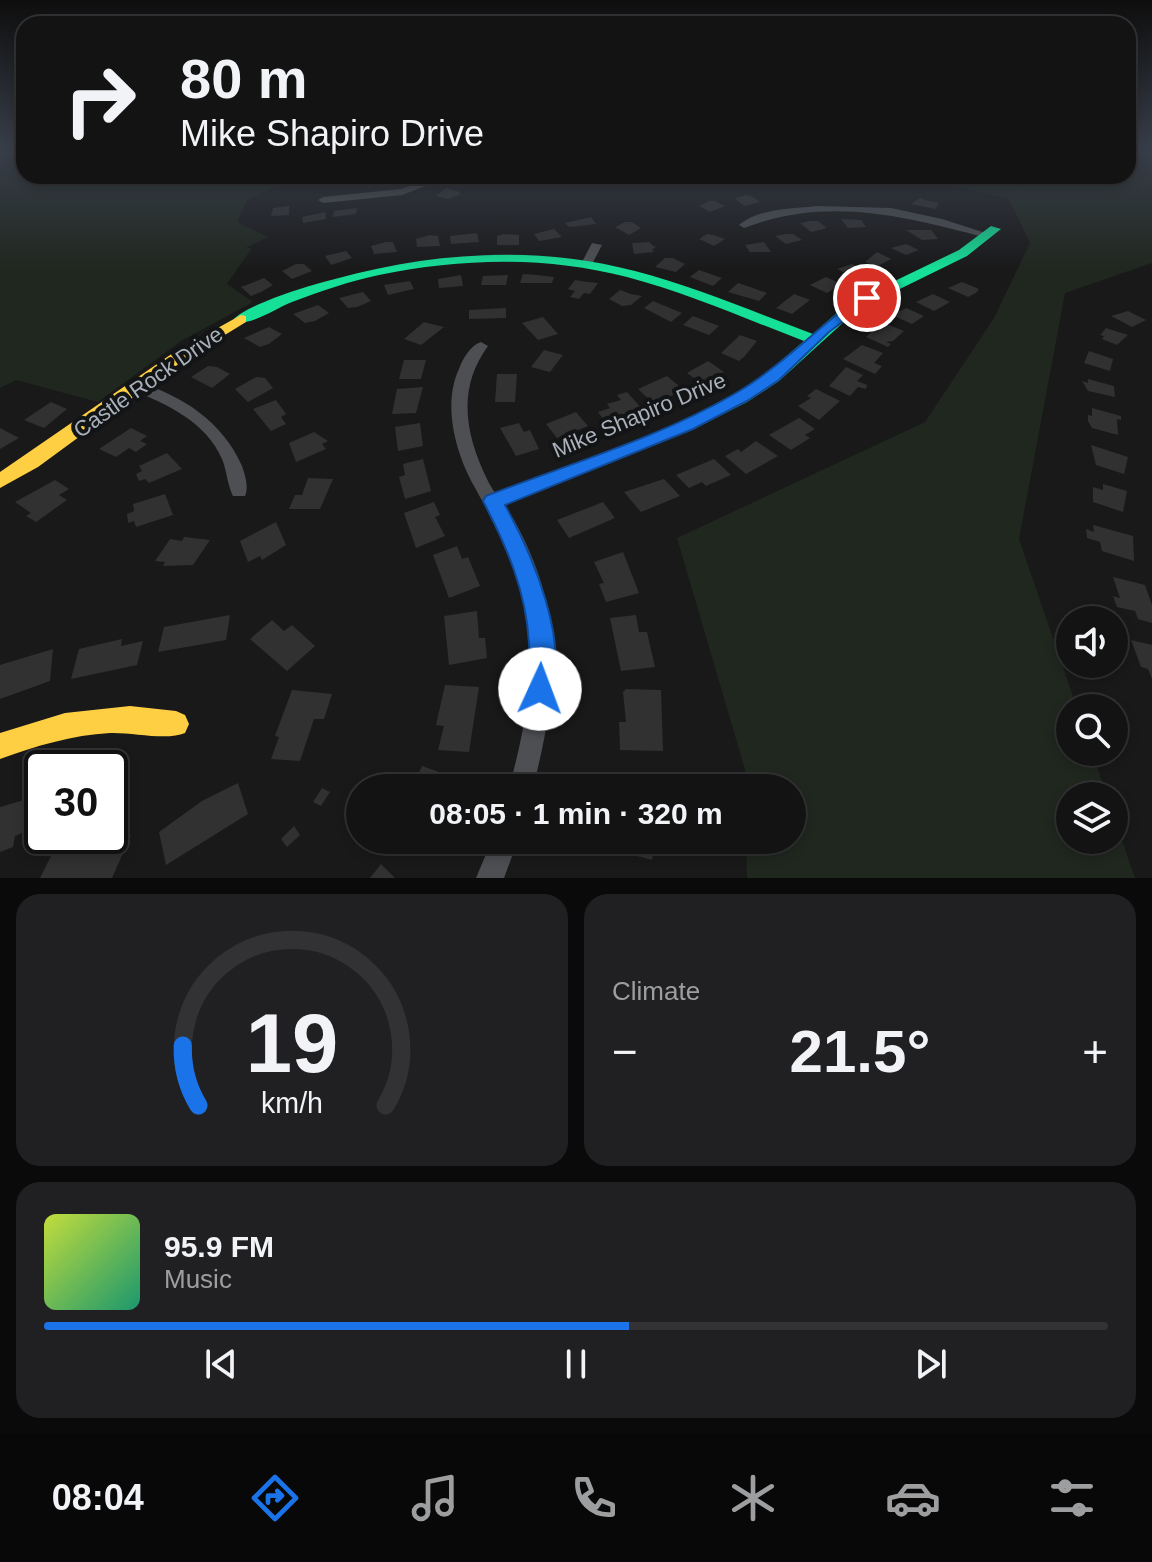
<!DOCTYPE html>
<html lang="en">
<head>
<meta charset="utf-8">
<style>
  :root { --surface:#131314; --page:#202022; --text:#f1f3f6; --muted:#9d9ea0; --line:#323234; --accent:#1a73e8 }
  body { margin:0; font-family:Helvetica,sans-serif; background:var(--page); color:var(--text); height:100vh; display:flex; flex-direction:column; font-size:30px; white-space:nowrap }
  * { box-sizing:border-box; margin:0 }
  p { font-size:26px; color:var(--muted) }
  .icon { flex:none; width:44px; height:44px; fill:none; stroke:currentColor; stroke-width:2; stroke-linecap:round; stroke-linejoin:round }
  .map { position:relative; height:878px; overflow:hidden }
  .side { display:flex; flex-direction:column; gap:16px; padding:16px; background:#0a0a0b; flex:1 }
  .side>* { flex:none }
  .banner { position:absolute; left:16px; top:16px; width:1120px; height:168px; border-radius:24px; box-shadow:0 4px 12px #0003,0 0 0 2px var(--line); background:#131314; color:var(--text); overflow:hidden }
  .tools { position:absolute; left:1056px; top:606px; display:grid; gap:16px }
  .tools a { display:grid; place-items:center; width:72px; height:72px; border-radius:50%; background:var(--surface); box-shadow:0 4px 12px #0003,0 0 0 2px var(--line); font-size:40px }
  .speed { position:absolute; left:24px; top:750px; display:flex; gap:16px; font-size:40px; font-weight:700; text-align:center }
  .speed>* { display:grid; place-content:center; width:104px; height:104px; border-radius:50%; background:var(--surface); box-shadow:0 4px 12px #0003,0 0 0 2px var(--line); line-height:1 }
  .speed .limit { border:4px solid #111; border-radius:12px; background:#fff; color:#111 }
  .pin { position:absolute; display:grid; place-items:center; width:68px; height:68px; color:#fff; margin:-34px; border:4px solid #fff; border-radius:50%; box-shadow:0 2px 8px #0007 }
  .me { position:absolute; width:88px; margin:-44px; rotate:2deg; stroke-linejoin:round; filter:drop-shadow(0 0 6px #0008) }
  .turn { display:flex; align-items:center; gap:28px; height:168px; padding:0 32px; font-size:36px }
  .turn .icon { width:104px; height:104px; stroke-width:2.5 }
  .turn b { display:block; font-size:56px; line-height:68px }
  .big { font-size:60px; font-weight:700; line-height:1.1 }
  .side .widget { flex:1; display:flex; flex-direction:column; justify-content:center; gap:12px; min-width:0; padding:0 28px; border-radius:24px; background:var(--page) }
  .side .dial { align-items:center; gap:0 }
  .dial svg { height:208px; overflow:visible; fill:none; stroke:var(--line); stroke-width:7; stroke-linecap:round; text-anchor:middle }
  .dial text { fill:var(--text); stroke:none }
  .song { display:flex; align-items:center; gap:24px }
  .cover { width:96px; height:96px; border-radius:12px; background:linear-gradient(135deg,hsl(70 70% 55%),hsl(160 70% 35%)) }
  .played { height:8px; border-radius:4px; background:linear-gradient(90deg,var(--accent) 55%,var(--line) 55%) }
  .keys { display:flex; justify-content:space-around; direction:ltr }
  .heat { display:flex; justify-content:space-between; align-items:center; font-size:44px; direction:ltr }
  .side .tiles { flex:1; display:grid; gap:16px; grid-template-columns:1fr 1fr }
  .widget:last-child { grid-column:span 2 }
  .trip { position:absolute; left:346px; top:774px; width:460px; height:80px; border-radius:40px; background:var(--surface); box-shadow:0 4px 12px #0003,0 0 0 2px var(--line); font-weight:700; line-height:80px; text-align:center }
  .dock { display:flex; height:128px; justify-content:space-around; align-items:center; background:#080808; color:var(--muted) }
  .dock .icon { width:56px; height:56px }
  .dock .current { color:var(--accent) }
  .dock b { font-size:36px; color:var(--text) }
  .map>svg:first-child { display:block }
  .green { fill:#1f271f }
  .building { fill:#313132 }
  .lines { fill:none; stroke-linecap:round; stroke-linejoin:round }
  .street { fill:#4d4f53; fill-rule:evenodd }
  .fast { fill:#16e098; fill-rule:evenodd }
  .slow { fill:#ffcf43; fill-rule:evenodd }
  .route { fill:#1a73e8; stroke:#114b97; stroke-width:2 }
  .labels { text-anchor:middle; dominant-baseline:central; stroke-width:8; stroke-linejoin:round; paint-order:stroke }
  .street-label { font-size:22px; fill:#aab1bb; stroke:#131416 }
</style>
</head>
<body>
<div class="map">
<svg width="1152" height="878" viewBox="0 0 1152 878">
  <rect width="100%" height="100%" fill="#19191a"/>
  <path class="green" d="M0,148H24V176H297L247,200L237,222L268,237L246,248H252L227,284L253,302L181,341L98,402L16,380L0,388Z
    M1128,148H1152V263L1065,293L1019,539L1077,708H1070V752H1092L1107,796H1070V840H1114V817L1135,878H747L746,840H792V788H746V773L677,538L925,422L994,318L1030,243L1008,198L908,176H1128Z"/>
  <path class="building" d="M446,188L460,192L459,195L448,199L436,196Z
    M746,195L753,197L760,202L744,206L735,198Z
    M920,198L925,200L939,203L935,209L911,204Z
    M709,201H715L725,206L710,212L699,206Z
    M289,206V215L271,216L273,208Z
    M357,208L356,214L333,217L334,211Z
    M325,212L326,219L303,223L302,217Z
    M591,217L596,224L569,227L565,223Z
    M841,219L861,220L866,227L848,228Z
    M810,221H818L827,228L811,232L800,223Z
    M625,222H632L641,228L629,235L615,227Z
    M554,229L562,237L539,241L534,234Z
    M906,230H931L938,239L922,240Z
    M477,233L479,242L451,244L450,236Z
    M504,234L519,235V245H497V236Z
    M707,234L714,235L725,239L714,246L699,239Z
    M786,234H793L802,240L786,244L775,236Z
    M430,235L438,236L440,246L417,247L416,239Z
    M386,242H393L397,252L374,254L371,246Z
    M649,242L656,248L652,249L654,252L634,254L632,243Z
    M764,242L771,252H750L745,245Z
    M906,244L919,250L906,255L891,248Z
    M346,251L352,258L331,265L325,256Z
    M877,252L891,259L876,267L865,262Z
    M665,258H673L685,264L676,272L655,267Z
    M296,264H304L312,271L292,279L282,271Z
    M852,264L866,270L853,277L837,269Z
    M699,270L722,278L713,286L690,277Z
    M523,274L537,275L554,277L552,283H520Z
    M461,275L463,286L439,288L438,279Z
    M508,275L506,285H481L483,276Z
    M826,277L841,284L827,293L810,285Z
    M264,278L273,285L261,292L251,296L241,287Z
    M575,280L587,282L598,283L590,294L584,293L579,299L570,297L575,291L568,289Z
    M410,281L414,289L388,295L384,285Z
    M962,282L979,289L976,293L968,297L948,288Z
    M738,283L750,287L767,293L759,301L728,292Z
    M620,290L631,294L642,296L631,305L622,306L609,299Z
    M363,292L371,301L357,307L348,308L339,298Z
    M794,294L810,300L792,314L776,308Z
    M933,294L950,302L934,311L916,302Z
    M653,301L682,313L671,322L644,308Z
    M318,305L329,313L315,321L305,323L293,314Z
    M506,308V318L469,319V310Z
    M906,308L924,316L912,324L892,315Z
    M1128,311L1146,320L1132,327L1111,316Z
    M693,316L719,326L709,335L683,325Z
    M543,317L558,334L538,340L522,323Z
    M424,322L444,327L421,345L404,339Z
    M881,322L904,331L893,341L886,342L891,344L888,347L866,337Z
    M269,327L282,334L269,344L260,347L244,338Z
    M1106,328L1128,335L1117,345L1102,339L1104,336L1100,335Z
    M740,335L757,341L744,357L739,361L721,353Z
    M862,345L883,353L874,363L882,366L875,374L843,359Z
    M544,350L563,355L550,372L531,367Z
    M1089,351L1113,359L1110,371L1084,363Z
    M404,360H426L421,379H399Z
    M708,361L724,372L702,384L687,373Z
    M208,366L217,367L230,374L212,388L191,377Z
    M846,367L863,375L857,381L867,385L866,389L858,387L850,396L829,386Z
    M497,374H517L515,402H495Z
    M667,376L684,390L654,404L638,389Z
    M256,377L265,378L273,388L248,402L235,389Z
    M1088,379L1114,386L1115,397L1088,391L1082,381L1088,383Z
    M423,387L416,413L392,414L397,389Z
    M816,389L840,401L819,420L798,406L811,398L807,396Z
    M627,392L643,410L607,424L598,412L610,408L607,404L621,400L617,395Z
    M276,400L286,414L281,417L286,424L271,431L253,409Z
    M51,402L67,409L44,428L24,420Z
    M1092,408L1121,416V420L1117,419L1118,435L1092,428L1088,421V415L1092,416Z
    M576,412L588,426L557,438L546,424Z
    M799,418L815,429L805,435L810,438L791,450L769,435Z
    M420,423L423,446L398,451L395,427Z
    M519,423L524,432L530,430L539,449L516,456L500,428Z
    M0,428L19,438L0,449Z
    M131,428L147,436L140,441L147,444L136,452L129,448L116,457L99,449Z
    M314,432L328,441L322,444L326,449L296,462L289,443Z
    M756,441L778,456L746,474L725,456L738,449L741,452Z
    M1091,445L1128,457L1124,474L1096,465Z
    M167,453L182,469L149,483L145,479L139,481L136,474L142,471L139,466Z
    M423,459L431,491L405,499L399,477L405,475L403,464Z
    M714,459L731,475L706,486L702,482L689,488L676,475Z
    M308,478L333,479L320,509H289L295,495H302Z
    M664,479L680,496L641,512L624,492Z
    M55,480L69,489L59,495L67,500L36,522L26,516L31,513L15,502Z
    M1103,484L1127,491L1123,512L1093,502V487L1103,490Z
    M165,494L173,515L136,527L134,521L128,523L127,514L134,511L133,504Z
    M434,502L440,515L435,517L445,536L416,548L404,513Z
    M603,502L615,518L569,538L557,520Z
    M276,522L286,545L262,560L260,556L248,562L240,541Z
    M1093,525L1133,536L1134,561L1102,551L1100,542L1087,538L1086,529L1094,532Z
    M184,537L210,540L193,565L163,566L165,562L155,561L170,539L182,541Z
    M457,546L462,559L468,557L480,586L449,598L433,555Z
    M623,552L639,593L606,602L599,584L604,583L594,562Z
    M1113,577L1145,585L1152,605V623L1138,619L1135,611L1117,607L1113,596L1120,598Z
    M477,611L479,638H485L487,658L449,665L444,616Z
    M230,615L226,640L158,652L164,627Z
    M636,615L639,632H647L655,667L621,671L610,618Z
    M272,620L284,631L292,625L315,646L287,671L250,639Z
    M122,639L121,646L143,641L137,665L71,679L79,649Z
    M1131,640L1152,645V679L1148,669L1141,667Z
    M53,649L50,681L0,699V665Z
    M445,685L479,687L469,752L438,750L444,726L436,725Z
    M626,689L661,690L663,751L620,750L619,722H626L623,692Z
    M292,690L332,694L324,719H314L300,761L271,759L279,737L275,736Z
    M422,766L456,778L452,788H412Z
    M635,775L672,785V788H633Z
    M238,783L248,814L166,865L159,832L202,801Z
    M322,788L330,792L321,806L313,802Z
    M42,795V825L15,836L13,847L0,852V807Z
    M294,826L300,835L287,847L281,839Z
    M114,832L131,835L112,878H40L61,836H110Z
    M393,840H432L426,854Z
    M621,840H655L652,860L619,851Z
    M381,864L395,878H370Z"/>
  <g class="lines">
    <path class="street" d="M438,176H452L402,195L323,203L318,200L323,197L401,189Z
      M484,176H560L555,179H489Z
      M817,206L891,208L942,219L992,235L987,238C904,216 827,196 744,228L739,225C759,208 792,209 817,206Z
      M592,243L602,245L591,266H583L581,264Z
      M481,342L488,346C457,388 465,434 487,479C494,494 506,506 514,520C529,547 541,576 547,606C560,667 548,728 533,788H509C525,729 537,669 527,608C523,584 515,561 505,539C496,520 483,504 474,486C456,454 442,405 459,369C463,358 470,346 481,342Z
      M137,382C182,395 223,422 242,466C245,475 249,487 245,496H233C227,484 227,471 222,459C206,422 167,404 132,390L130,387L132,384Z
      M492,840H518L504,878H476Z"/>
    <path class="fast" d="M991,226L1001,229L967,256L857,310L779,381L747,402L693,429L493,509L486,506L483,501L486,496C566,465 663,436 736,393C761,379 782,360 804,341C746,319 688,293 627,277C545,256 462,258 379,275C350,281 321,291 292,302C276,308 253,325 236,322L234,319C251,303 310,285 335,279C434,252 535,245 635,271C696,287 754,312 813,334L847,304L959,250Z"/>
    <path class="slow" d="M241,315L246,316V322L184,360L38,467L0,488V472L173,353Z
      M130,706L176,711L185,715L189,724L185,733C167,741 132,732 110,733C72,735 36,746 0,759V733L65,713Z"/>
  </g>
  <linearGradient id="sky" x2="0" y2="1"><stop stop-color="#0e0e0e"/><stop offset="0.55" stop-color="#383e49"/><stop offset="1" stop-color="#383e49" stop-opacity="0"/></linearGradient>
  <rect width="1152" height="271" fill="url(#sky)"/>
  <path class="route" d="M862,295L874,298L829,332L779,380L747,401L693,429L505,505C531,552 572,645 549,698L540,702L531,698C524,681 530,661 529,643C526,591 507,547 483,501L486,496C569,464 659,438 736,393C782,366 819,326 862,295Z"/>
  <g class="labels">
    <g class="street-label">
      <text transform="translate(148 382) rotate(-35)">Castle Rock Drive</text>
      <text transform="translate(639 415) rotate(-23)">Mike Shapiro Drive</text>
    </g>
  </g>
</svg>
<div class="tools">
<a><svg class="icon" aria-label="sound" viewBox="0 0 24 24"><path d="M4 9h4l5-4v14l-5-4H4zM17 9q2 3 0 6"/></svg></a>
<a><svg class="icon" aria-label="search" viewBox="0 0 24 24"><circle cx="10" cy="10" r="6"/><path d="M15 15l6 6"/></svg></a>
<a><svg class="icon" aria-label="layers" viewBox="0 0 24 24"><path d="M12 4l9 5-9 5-9-5zM3 14l9 5 9-5"/></svg></a>
</div>
<div class="speed"><div class="limit">30</div></div>
<div class="pin" style="left:867px;top:298px;background:#d93025"><svg class="icon" aria-label="arrive" viewBox="0 0 24 24"><path d="M6 21V4h12l-3 4 3 4H6"/></svg></div>
<svg class="me" style="left:540px;top:689px" viewBox="-20 -20 40 40"><circle r="19" fill="#fff"/><path d="M0-13L10 11 0 6-10 11z" fill="#1a73e8"/></svg>
<div class="trip">08:05 · 1 min · 320 m</div>
<div class="banner">
<div class="turn"><svg class="icon" aria-label="right" viewBox="0 0 24 24"><path d="M7 20v-9h11M14 6l5 5-5 5"/></svg><div><b>80 m</b>Mike Shapiro Drive</div></div>
</div>
</div>
<section class="side">
<div class="tiles">
<div class="widget dial"><svg viewBox="0 0 100 80">
<path d="M14 69A42 42 0 1 1 86 69"/>
<path d="M14 69A42 42 0 0 1 8 46" stroke="#1a73e8"/>
<text x="50" y="56" font-size="32" font-weight="700">19</text>
<text x="50" y="72" font-size="11">km/h</text>
</svg></div>
<div class="widget"><p>Climate</p>
<div class="heat"><a>−</a><b class="big">21.5°</b><a>+</a></div>
</div>
<div class="widget">
<div class="song"><i class="cover"></i><div><b>95.9 FM</b><p>Music</p></div></div>
<div class="played"></div>
<div class="keys"><svg class="icon" aria-label="previous" viewBox="0 0 24 24"><path d="M18 5L8 12l10 7zM5 5v14"/></svg><svg class="icon" aria-label="pause" viewBox="0 0 24 24"><path d="M8 5v14M16 5v14"/></svg><svg class="icon" aria-label="next" viewBox="0 0 24 24"><path d="M6 5l10 7-10 7zM19 5v14"/></svg></div>
</div>
</div>
</section>
<nav class="dock">
<b>08:04</b>
<svg class="icon current" aria-label="directions" viewBox="0 0 24 24"><path d="M12 3l9 9-9 9-9-9zM9 14v-3h6M13 9l2 2-2 2"/></svg>
<svg class="icon" aria-label="music" viewBox="0 0 24 24"><path d="M9 18V5l10-2v13"/><circle cx="6" cy="18" r="3"/><circle cx="16" cy="16" r="3"/></svg>
<svg class="icon" aria-label="phone" viewBox="0 0 24 24"><path d="M5 4h4l2 5-3 2q2 4 5 5l2-3 5 2v4C11 20 4 13 5 4z"/></svg>
<svg class="icon" aria-label="climate" viewBox="0 0 24 24"><path d="M12 3v18M4 7l16 10M4 17L20 7"/></svg>
<svg class="icon" aria-label="car" viewBox="0 0 24 24"><path d="M5 17H2v-5l4-1 3-4h7l3 4 3 1v5h-3M9 17h6M6 11h13"/><circle cx="7" cy="17" r="2"/><circle cx="17" cy="17" r="2"/></svg>
<svg class="icon" aria-label="filters" viewBox="0 0 24 24"><path d="M4 7h16M4 17h16"/><circle cx="9" cy="7" r="2"/><circle cx="15" cy="17" r="2"/></svg>
</nav>
</body>
</html>
